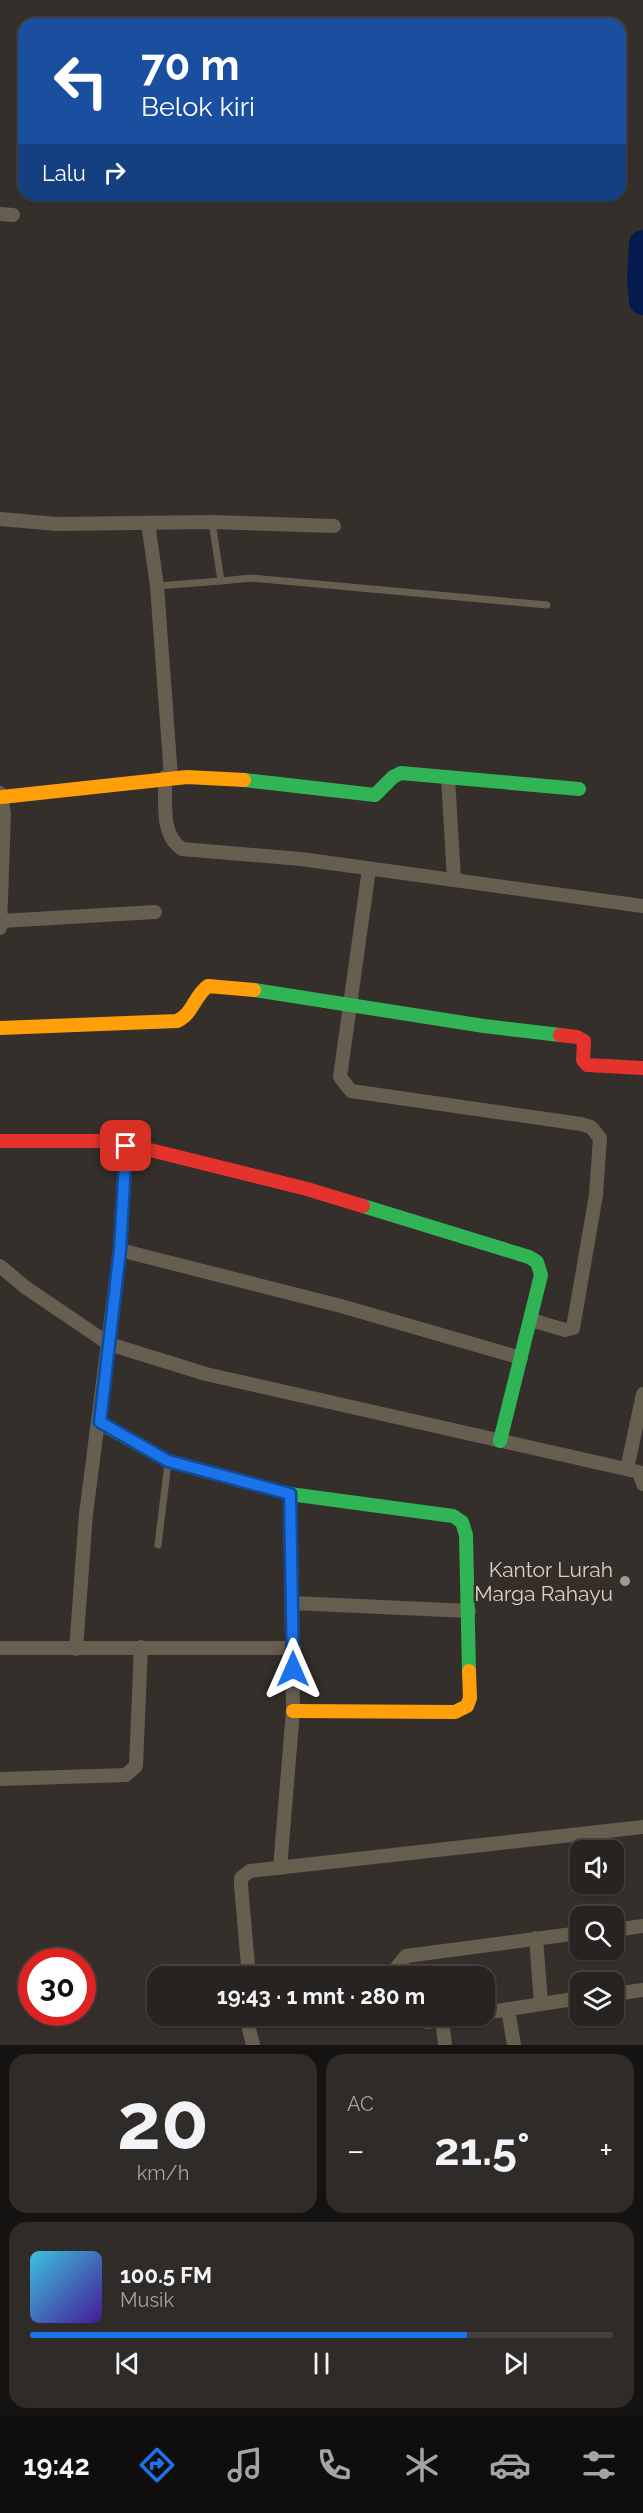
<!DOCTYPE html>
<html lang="id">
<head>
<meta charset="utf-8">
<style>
  :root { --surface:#272320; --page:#2f2b29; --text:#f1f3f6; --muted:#a4a4a5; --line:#43403e; --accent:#1a73e8 }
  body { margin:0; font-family:Raleway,sans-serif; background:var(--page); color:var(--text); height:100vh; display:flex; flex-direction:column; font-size:22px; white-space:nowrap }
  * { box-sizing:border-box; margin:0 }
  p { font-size:20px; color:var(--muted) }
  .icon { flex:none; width:33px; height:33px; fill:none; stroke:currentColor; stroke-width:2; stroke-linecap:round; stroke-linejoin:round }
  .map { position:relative; height:2045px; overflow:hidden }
  .sheet { display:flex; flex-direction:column; gap:9px; padding:9px; background:#151312; flex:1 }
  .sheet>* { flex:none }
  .hud { position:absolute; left:18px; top:18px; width:608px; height:183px; border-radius:18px; box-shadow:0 2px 4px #0004,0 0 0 2px var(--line); background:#1a4fa0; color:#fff; overflow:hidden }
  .controls { position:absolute; left:570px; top:1840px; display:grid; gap:12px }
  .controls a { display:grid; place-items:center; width:54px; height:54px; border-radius:12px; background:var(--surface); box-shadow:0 2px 4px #0004,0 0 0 2px var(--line); font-size:30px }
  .speed { position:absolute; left:18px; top:1948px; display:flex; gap:12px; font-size:30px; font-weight:700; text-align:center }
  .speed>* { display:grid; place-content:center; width:78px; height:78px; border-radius:50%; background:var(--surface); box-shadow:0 2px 4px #0004,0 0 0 2px var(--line); line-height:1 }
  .speed .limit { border:9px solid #d22; background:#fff; color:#111 }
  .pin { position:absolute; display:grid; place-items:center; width:51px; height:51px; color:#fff; margin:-26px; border-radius:12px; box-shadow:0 3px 9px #0006 }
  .me { position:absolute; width:66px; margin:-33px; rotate:0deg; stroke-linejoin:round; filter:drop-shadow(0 0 4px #0008) }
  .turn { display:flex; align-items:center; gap:21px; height:126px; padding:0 24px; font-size:27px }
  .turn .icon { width:78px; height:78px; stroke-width:2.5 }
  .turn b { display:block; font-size:42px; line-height:51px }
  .then { display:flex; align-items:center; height:57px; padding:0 24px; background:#0003; gap:12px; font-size:22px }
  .big { font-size:45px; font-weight:700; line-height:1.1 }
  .sheet .tile { flex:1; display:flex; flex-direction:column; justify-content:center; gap:9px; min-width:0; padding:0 21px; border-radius:18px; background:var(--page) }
  .sheet .dial { align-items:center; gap:0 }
  .dial b { font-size:78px; line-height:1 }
  .song { display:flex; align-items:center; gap:18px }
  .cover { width:72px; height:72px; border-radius:9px; background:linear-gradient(135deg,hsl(190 70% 55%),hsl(260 70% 35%)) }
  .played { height:6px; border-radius:3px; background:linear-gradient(90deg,var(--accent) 75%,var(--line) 75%) }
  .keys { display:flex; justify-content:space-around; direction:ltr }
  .heat { display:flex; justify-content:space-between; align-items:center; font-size:33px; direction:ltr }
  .sheet .tiles { flex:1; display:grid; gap:9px; grid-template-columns:1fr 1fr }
  .tile:last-child { grid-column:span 2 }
  .trip { position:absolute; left:147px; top:1966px; width:348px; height:60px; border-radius:18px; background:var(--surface); box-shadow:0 2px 4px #0004,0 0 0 2px var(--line); font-weight:700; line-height:60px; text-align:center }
  .tabs { display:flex; height:96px; justify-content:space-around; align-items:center; background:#100e0d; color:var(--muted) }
  .tabs .icon { width:42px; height:42px }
  .tabs .active { color:var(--accent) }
  .tabs b { font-size:27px; color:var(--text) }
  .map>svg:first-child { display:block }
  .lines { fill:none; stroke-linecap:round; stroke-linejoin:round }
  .river { stroke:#051a4f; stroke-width:28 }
  .lane { stroke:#665f4f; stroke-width:7 }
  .street { stroke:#665f4f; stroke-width:14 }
  .fast { stroke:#30b455; stroke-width:14 }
  .slow { stroke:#ff9f0a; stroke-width:14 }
  .jam { stroke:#e5322d; stroke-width:14 }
  .route-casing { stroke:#114b97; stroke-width:15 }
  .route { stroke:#1a73e8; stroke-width:10 }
  .poi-dot { fill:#9f9994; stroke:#372e27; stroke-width:2 }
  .labels { text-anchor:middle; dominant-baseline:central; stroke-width:5; stroke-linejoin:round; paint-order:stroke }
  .poi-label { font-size:21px; fill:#d8d2cd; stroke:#372e27; text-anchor:end }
</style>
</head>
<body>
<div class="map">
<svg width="643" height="2045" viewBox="0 0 643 2045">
  <rect width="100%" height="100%" fill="#342f2a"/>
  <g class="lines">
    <path class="river" d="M643,244L641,279L643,301"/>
    <path class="lane" d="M212,522L221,581L251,578L547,605
      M157,586L221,581
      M158,1545L168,1463"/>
    <path class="street" d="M0,214L13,215
      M0,519L57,524L212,522L334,526
      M148,523L157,586L171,777
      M165,777C166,801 160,835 182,849L301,859L643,906
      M448,777L454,880
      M0,793L4,814L0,928
      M369,869L340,1077L351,1091L581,1124L591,1127L600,1138L596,1195L573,1328L565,1330L531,1320
      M1,921L155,912
      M120,1250L341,1306L521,1358
      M0,1266L25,1287L109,1344L206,1374L639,1472L643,1484
      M627,1469L643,1394
      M293,1603L469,1611
      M0,1648H294
      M76,1649L86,1514L120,1250L126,1146
      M0,1779L126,1775L136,1766L141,1647
      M280,1868L293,1711L290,1494
      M614,1930L643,1926
      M536,1938L541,2003
      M249,1977L241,1885V1878L250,1871L643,1827
      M368,1977L393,1972L406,1956L580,1933
      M614,1994L643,1990
      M508,2009L514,2045
      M484,2013L580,1998
      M246,2016L253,2045
      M442,2019L445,2045
      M427,2022L463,2016"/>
    <path class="fast" d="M244,780L375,795L393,777L401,773L579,789
      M254,990L484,1026L560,1035
      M363,1206L529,1257L537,1262L541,1275L500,1441
      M100,1423L168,1461L290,1494L453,1516L462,1522L466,1535L469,1671"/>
    <path class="slow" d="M2,797L187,777L244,780
      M0,1028L177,1021C193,1014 194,996 208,986L254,990
      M293,1711L455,1712L467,1706L470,1698L469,1671"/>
    <path class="jam" d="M560,1035L577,1037L584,1041L583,1060L587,1065L643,1068
      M0,1141H114L307,1189L363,1206"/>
  </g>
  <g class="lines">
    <defs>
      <path id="route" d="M126,1146L120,1250L100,1422L168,1461L290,1494L293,1669"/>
    </defs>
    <use href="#route" class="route-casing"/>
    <use href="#route" class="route"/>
  </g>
  <circle class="poi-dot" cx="625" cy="1581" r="6"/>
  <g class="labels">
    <g class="poi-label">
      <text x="613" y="1569">Kantor Lurah<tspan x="613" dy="24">Marga Rahayu</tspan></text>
    </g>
  </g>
</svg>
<div class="controls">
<a><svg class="icon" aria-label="sound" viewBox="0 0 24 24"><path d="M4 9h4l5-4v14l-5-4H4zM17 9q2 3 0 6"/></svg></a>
<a><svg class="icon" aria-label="search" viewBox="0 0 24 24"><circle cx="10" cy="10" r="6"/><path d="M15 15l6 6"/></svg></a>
<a><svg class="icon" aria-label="layers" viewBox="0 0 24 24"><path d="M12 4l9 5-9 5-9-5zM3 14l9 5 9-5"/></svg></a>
</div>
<div class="speed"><div class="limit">30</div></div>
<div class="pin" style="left:126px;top:1146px;background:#d93025"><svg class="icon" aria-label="arrive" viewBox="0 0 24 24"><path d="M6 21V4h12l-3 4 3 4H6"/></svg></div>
<svg class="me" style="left:293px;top:1669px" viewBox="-20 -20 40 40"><path d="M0-17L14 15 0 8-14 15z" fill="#1a73e8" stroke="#fff" stroke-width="4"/></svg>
<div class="trip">19:43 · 1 mnt · 280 m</div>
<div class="hud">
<div class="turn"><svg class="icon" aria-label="left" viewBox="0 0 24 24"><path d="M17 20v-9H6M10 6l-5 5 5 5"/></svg><div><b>70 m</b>Belok kiri</div></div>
<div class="then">Lalu<svg class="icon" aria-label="right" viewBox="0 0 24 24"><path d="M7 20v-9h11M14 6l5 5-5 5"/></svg></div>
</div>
</div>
<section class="sheet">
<div class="tiles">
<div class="tile dial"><b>20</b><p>km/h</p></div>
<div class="tile"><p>AC</p>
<div class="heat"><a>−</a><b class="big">21.5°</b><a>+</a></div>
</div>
<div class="tile">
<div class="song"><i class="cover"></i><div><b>100.5 FM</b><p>Musik</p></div></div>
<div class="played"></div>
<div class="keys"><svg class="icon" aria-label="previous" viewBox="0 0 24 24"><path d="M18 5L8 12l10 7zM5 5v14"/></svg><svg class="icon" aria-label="pause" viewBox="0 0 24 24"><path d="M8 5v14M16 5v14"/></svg><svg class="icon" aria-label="next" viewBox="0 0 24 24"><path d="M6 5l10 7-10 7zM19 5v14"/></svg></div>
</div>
</div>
</section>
<nav class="tabs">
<b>19:42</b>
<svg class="icon active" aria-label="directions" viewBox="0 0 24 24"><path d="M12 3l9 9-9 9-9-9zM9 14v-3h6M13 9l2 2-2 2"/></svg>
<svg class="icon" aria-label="music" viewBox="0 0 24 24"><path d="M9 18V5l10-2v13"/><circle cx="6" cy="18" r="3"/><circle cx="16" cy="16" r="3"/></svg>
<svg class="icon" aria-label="phone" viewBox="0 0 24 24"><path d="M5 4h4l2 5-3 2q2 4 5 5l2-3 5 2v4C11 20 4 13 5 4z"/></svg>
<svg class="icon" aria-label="climate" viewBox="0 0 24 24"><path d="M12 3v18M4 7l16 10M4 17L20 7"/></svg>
<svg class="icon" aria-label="car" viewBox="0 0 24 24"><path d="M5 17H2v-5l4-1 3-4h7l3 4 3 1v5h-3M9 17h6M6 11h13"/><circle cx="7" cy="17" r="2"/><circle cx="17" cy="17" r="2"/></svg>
<svg class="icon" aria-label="filters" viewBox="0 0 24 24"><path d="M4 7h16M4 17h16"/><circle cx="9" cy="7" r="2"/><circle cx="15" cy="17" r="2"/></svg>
</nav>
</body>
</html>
